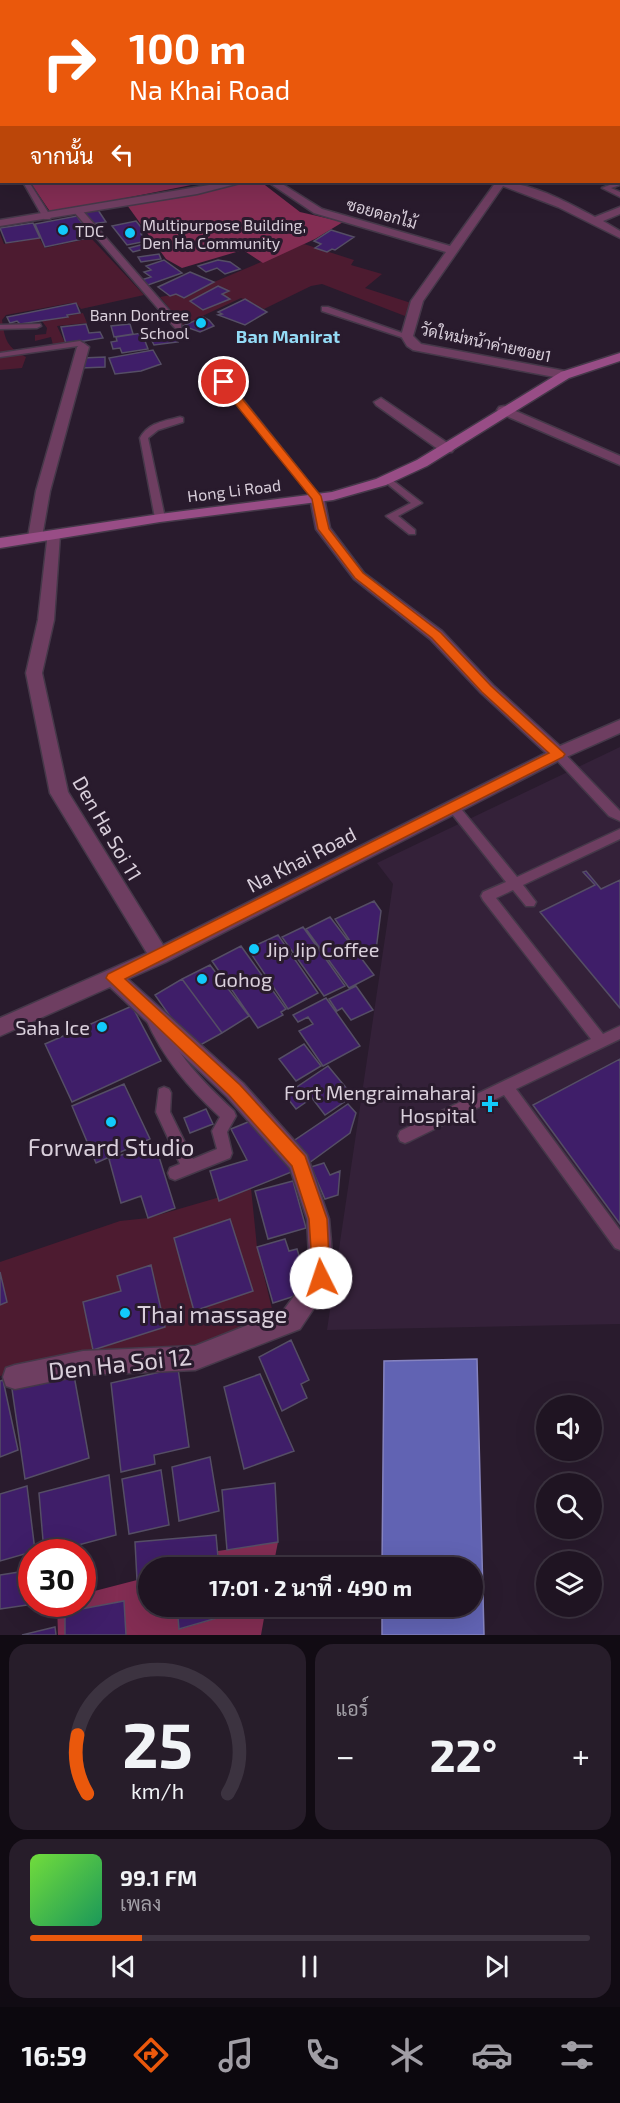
<!DOCTYPE html>
<html lang="th">
<head>
<meta charset="utf-8">
<style>
  :root { --surface:#1f1422; --page:#271d2a; --text:#f1f3f6; --muted:#a19ea5; --line:#3c3340; --accent:#ea580c }
  body { margin:0; font-family:"Exo 2",Sarabun,sans-serif; background:var(--page); color:var(--text); height:100vh; display:flex; flex-direction:column; font-size:22px; white-space:nowrap }
  * { box-sizing:border-box; margin:0 }
  p { font-size:20px; color:var(--muted) }
  .icon { flex:none; width:33px; height:33px; fill:none; stroke:currentColor; stroke-width:2; stroke-linecap:round; stroke-linejoin:round }
  .map { position:relative; height:1635px; overflow:hidden }
  .side { display:flex; flex-direction:column; gap:9px; padding:9px; background:#110b13; flex:1 }
  .side>* { flex:none }
  .hud { position:absolute; left:0px; top:0px; width:621px; height:183px; box-shadow:0 6px 24px #0002,0 0 0 2px var(--line); background:#ea580c; color:#fff; overflow:hidden }
  .tools { position:absolute; left:536px; top:1395px; display:grid; gap:12px }
  .tools a { display:grid; place-items:center; width:66px; height:66px; border-radius:50%; background:var(--surface); box-shadow:0 6px 24px #0002,0 0 0 2px var(--line); font-size:30px }
  .speed { position:absolute; left:18px; top:1539px; display:flex; gap:12px; font-size:30px; font-weight:700; text-align:center }
  .speed>* { display:grid; place-content:center; width:78px; height:78px; border-radius:50%; background:var(--surface); box-shadow:0 6px 24px #0002,0 0 0 2px var(--line); line-height:1 }
  .speed .limit { border:9px solid #d22; background:#fff; color:#111 }
  .pin { position:absolute; display:grid; place-items:center; width:51px; height:51px; color:#fff; margin:-26px; border:3px solid #fff; border-radius:50%; box-shadow:0 2px 6px #0007 }
  .me { position:absolute; width:66px; margin:-33px; rotate:356deg; stroke-linejoin:round; filter:drop-shadow(0 0 4px #0008) }
  .turn { display:flex; align-items:center; gap:21px; height:126px; padding:0 30px; font-size:27px }
  .turn .icon { width:78px; height:78px; stroke-width:2.5 }
  .turn b { display:block; font-size:42px; line-height:51px }
  .then { display:flex; align-items:center; height:57px; padding:0 30px; background:#0003; gap:12px; font-size:22px }
  .big { font-size:45px; font-weight:700; line-height:1.1 }
  .side .card { flex:1; display:flex; flex-direction:column; justify-content:center; gap:9px; min-width:0; padding:0 21px; border-radius:18px; background:var(--page) }
  .side .dial { align-items:center; gap:0 }
  .dial svg { height:156px; overflow:visible; fill:none; stroke:var(--line); stroke-width:7; stroke-linecap:round; text-anchor:middle }
  .dial text { fill:var(--text); stroke:none }
  .song { display:flex; align-items:center; gap:18px }
  .cover { width:72px; height:72px; border-radius:9px; background:linear-gradient(135deg,hsl(100 70% 55%),hsl(150 70% 35%)) }
  .played { height:6px; border-radius:3px; background:linear-gradient(90deg,var(--accent) 20%,var(--line) 20%) }
  .keys { display:flex; justify-content:space-around; direction:ltr }
  .heat { display:flex; justify-content:space-between; align-items:center; font-size:33px; direction:ltr }
  .side .tiles { flex:1; display:grid; gap:9px; grid-template-columns:1fr 1fr }
  .card:last-child { grid-column:span 2 }
  .trip { position:absolute; left:138px; top:1557px; width:345px; height:60px; border-radius:30px; background:var(--surface); box-shadow:0 6px 24px #0002,0 0 0 2px var(--line); font-weight:700; line-height:60px; text-align:center }
  .tab-bar { display:flex; height:96px; justify-content:space-around; align-items:center; background:#0c080e; color:var(--muted) }
  .tab-bar .icon { width:42px; height:42px }
  .tab-bar .active { color:var(--accent) }
  .tab-bar b { font-size:27px; color:var(--text) }
  .map>svg:first-child { display:block }
  .built { fill:#342139 }
  .green { fill:#4d1b30 }
  .forest { fill:#832d53 }
  .water { fill:#6163b3; stroke:#8583bf; stroke-width:1.5 }
  .building { fill:#3f1e69; stroke:#554e65; stroke-width:1.5 }
  .lines { fill:none; stroke-linecap:round; stroke-linejoin:round }
  .lane-casing { stroke:#453849; stroke-width:3 }
  .street-casing { stroke:#453849; stroke-width:3 }
  .secondary-casing { stroke:#453849; stroke-width:3 }
  .lane { fill:#6e3e61; fill-rule:evenodd }
  .street { fill:#6e3e61; fill-rule:evenodd }
  .secondary { fill:#984d86; fill-rule:evenodd }
  .route { fill:#ea580c; stroke:#983908; stroke-width:1.5 }
  .poi-dot { fill:#12cafb; stroke:#291b2d; stroke-width:2 }
  .labels { text-anchor:middle; dominant-baseline:central; stroke-width:6; stroke-linejoin:round; paint-order:stroke }
  .far-street-label { font-size:16px; fill:#d9cfdb; stroke:#291b2d }
  .far-poi-label { font-size:16px; fill:#d9cfdb; stroke:#291b2d; text-anchor:start }
  .far-quarter-label { font-size:18px; font-weight:bold; fill:#94dbf6; stroke:#291b2d }
  .street-label { font-size:20px; fill:#d9cfdb; stroke:#291b2d }
  .poi-label { font-size:20px; fill:#d9cfdb; stroke:#291b2d; text-anchor:start }
  .near-poi-label { font-size:24px; fill:#d9cfdb; stroke:#291b2d }
  .near-street-label { font-size:24px; fill:#d9cfdb; stroke:#291b2d }
</style>
</head>
<body>
<div class="map">
<svg width="620" height="1635" viewBox="0 0 620 1635">
  <rect width="100%" height="100%" fill="#291b2d"/>
  <path class="built" d="M620,747V1324L327,1330L393,884L377,863Z"/>
  <path class="green" d="M0,234L4,244L39,238L45,248L91,238L144,295L81,309L76,303H71L6,315L2,320C5,341 7,347 26,357L22,368L0,370Z
    M304,244L354,260L351,265L382,274L365,288L411,303L405,316L322,284L311,286L264,309L241,298L183,325L160,297L176,294L185,298L214,282Z
    M83,313L87,323L57,326L65,343L53,345L51,337L35,341V335L46,334L47,328L42,321Z
    M251,1188L257,1247L274,1317L246,1329L182,1349L115,1350L0,1376V1262L120,1221L148,1218Z"/>
  <path class="forest" d="M30,182H206L51,213Z
    M246,182H261L300,212L343,222L315,239L263,263L243,250L182,268L166,259L127,205Z
    M278,1542L273,1567H219L218,1551Z
    M137,1580H148V1606L177,1607L180,1629L224,1616L223,1607H266L261,1635H58L57,1604H82L83,1594Z"/>
  <path class="water" d="M477,1359L484,1635H382V1607L472,1606V1568L382,1567L384,1361Z"/>
  <path class="building" d="M98,210L106,222L91,224L84,212Z
    M77,216L92,237L45,247L35,224Z
    M136,221L145,232L141,234L147,241L127,245L112,226Z
    M33,223L40,238L6,243L0,228Z
    M331,230L354,237L335,250L332,249L327,252L315,248L321,244L314,241Z
    M144,244L148,248L133,252L129,248Z
    M159,254L161,259L141,262L138,257Z
    M164,260L182,273L148,285L141,280L151,277L144,272L151,270L146,266Z
    M218,260L230,262L240,269L225,274L217,268L206,272L198,266Z
    M190,272L214,282L184,298L176,294L170,296L158,287Z
    M218,286L229,291L222,294L230,299L203,310L190,301Z
    M245,299L267,312L245,325L218,315L222,314L218,312Z
    M76,303L80,313L67,315L68,317L20,324L17,321L10,323L7,317Z
    M203,317L209,320L214,326L200,332L183,326Z
    M86,324L89,333L100,332L103,338L66,344L61,327Z
    M130,324L133,334L114,337L111,326Z
    M172,330L178,342L154,345L148,333Z
    M142,333L148,349L122,353L120,348L113,349L111,342L117,341L116,337Z
    M153,350L161,364L141,371L115,374L109,358Z
    M105,357V367L81,368L82,358Z
    M586,871L601,889L620,880V1008L540,912L595,885L583,872Z
    M374,901L381,911L376,950L361,957L335,919Z
    M330,917L374,975L349,988L306,929Z
    M303,927L345,986L324,996L282,937Z
    M278,935L318,993L288,1009L248,949Z
    M241,946L286,1009L281,1012L283,1015L258,1028L212,961Z
    M210,965L249,1016L222,1033L182,979Z
    M182,979L222,1033L193,1049L155,995Z
    M356,986L373,1010L351,1020L342,1008L337,1011L329,999Z
    M326,998L360,1046L323,1066L299,1031L313,1024L308,1017L298,1022L293,1015Z
    M132,1006L161,1061L72,1102L45,1044Z
    M304,1044L321,1066L296,1081L279,1059Z
    M620,1059V1224L533,1105Z
    M328,1066L353,1096L325,1115L312,1098L296,1109L285,1095Z
    M124,1084L150,1139L96,1163L72,1106Z
    M348,1104L356,1113L350,1133L309,1163L292,1142Z
    M206,1109L213,1124L190,1133L184,1118Z
    M253,1120L294,1171L219,1201L210,1171L247,1160L231,1129Z
    M155,1144L175,1208L148,1218L141,1196L121,1203L109,1159Z
    M324,1163L330,1175L340,1171L338,1195L325,1199L311,1167Z
    M293,1181L306,1228L268,1239L255,1191Z
    M230,1219L253,1291L194,1311L174,1238Z
    M285,1239L289,1251L297,1249L303,1269L296,1276L301,1294L273,1303L257,1247Z
    M151,1265L165,1327L93,1350L83,1302L121,1291L117,1276Z
    M0,1272L7,1302L0,1305Z
    M291,1340L309,1380L301,1384L307,1398L282,1411L259,1357Z
    M178,1368L189,1447L154,1455L155,1464L121,1472L111,1383Z
    M73,1370L89,1458L25,1479L12,1389Z
    M260,1374L294,1451L244,1469L224,1387Z
    M3,1380L18,1450L0,1457V1381Z
    M210,1457L219,1511L179,1521L172,1467Z
    M161,1470L169,1525L129,1534L122,1479Z
    M109,1475L116,1535L52,1552H44L39,1493Z
    M275,1483L278,1542L227,1550L222,1490Z
    M27,1486L35,1551L0,1561V1494Z
    M216,1535L219,1568H148V1580H137L135,1542Z
    M32,1570V1604H34L0,1609V1575Z
    M124,1601L126,1635H65V1612Z
    M177,1606H223L224,1616L179,1629Z
    M55,1627L56,1635H22Z"/>
  <g class="lines">
    <defs>
      <path id="lane" d="M0,134H2V141L0,140Z
        M620,181V185L611,188L620,192V197L602,188Z
        M23,182H29L51,217L50,219H44Z
        M75,209H81L181,324V328H175L75,213Z
        M322,307H328L411,336L404,338L322,311Z
        M40,324L41,326L37,328L0,329V325Z
        M80,341L86,345V349H80L78,346L0,357V353Z
        M221,380H227L320,496V500H314L221,384Z
        M180,417L183,418V422L158,430L148,438L165,518L160,521L155,518L140,438C148,423 164,421 180,417Z
        M387,476L422,503L398,516L415,530V534H409L386,516L411,503L384,481L382,479Z
        M558,750L562,751L620,811V821L609,816L554,757L552,754L554,751Z
        M453,803L457,804L517,877L620,829V839L523,885L536,902L534,906H526L513,890L496,898L603,1034L620,1026V1039L516,1089L620,1230V1250L615,1248L504,1095L410,1141L405,1143L400,1141L398,1136L400,1131L591,1039L483,900L481,896L483,892L506,882L449,810L447,807Z
        M153,1013L158,1015C177,1055 202,1081 234,1111L236,1116L227,1132L232,1153L230,1158L175,1180L170,1178L168,1173L170,1168L180,1164L156,1112L159,1089L164,1087L169,1089L171,1093L170,1112L193,1159L217,1149L212,1131L220,1117C189,1088 163,1058 146,1019L148,1015Z"/>
      <path id="street" d="M49,0H58L60,2H50Z
        M293,0H314L316,2H294Z
        M366,0H375L365,2Z
        M547,0H562L564,2H548Z
        M227,182H244L197,194L0,226V220Z
        M268,182H279L322,209L450,246L496,182C531,182 565,201 595,217L620,207V214L603,221L620,231V238L558,207L503,186L423,301L413,336L421,344L565,371L571,375L565,379L413,350L407,346L401,336L411,301L446,252L314,213Z
        M83,343L89,347L50,491L42,537L35,541L30,540L28,537L36,491L77,347Z
        M381,398L452,446L454,449L452,452H442L376,405L374,402Z
        M504,406L620,456V465L499,413L497,410L499,407Z
        M317,494L324,498L330,528L364,573L442,631L493,685L560,746L620,720V733L564,758L166,962L128,979L243,1083L307,1155L329,1219L334,1278L300,1329L195,1370L83,1375L15,1389L6,1386L3,1377L6,1368L15,1365L83,1351L195,1346L283,1311L310,1275L307,1219L290,1168L227,1097L110,987L0,1036V1018L147,953L50,793L26,673L38,620L48,532H58L60,535L54,620L42,673L68,792L163,945L546,753L481,693L430,639L354,579L316,529L310,498Z"/>
      <path id="secondary" d="M620,353V361L569,378L427,466L386,485L333,500L160,522L0,548V538L160,514L332,492L376,479L417,460L561,372Z"/>
    </defs>
    <use href="#lane" class="lane-casing"/>
    <use href="#street" class="street-casing"/>
    <use href="#secondary" class="secondary-casing"/>
    <use href="#lane" class="lane"/>
    <use href="#street" class="street"/>
    <use href="#secondary" class="secondary"/>
  </g>
  <path class="route" d="M220,380H227L321,496L329,529L363,573L441,633L491,686L565,754L563,757L125,979L240,1085L305,1156L327,1219L330,1278L328,1284L321,1287L315,1284L313,1278L309,1219L292,1166L229,1095L106,978L108,974L549,753L482,692L432,638L355,578L318,529L312,499L220,385Z"/>
  <g class="poi-dot">
    <circle cx="63" cy="230" r="6"/>
    <circle cx="130" cy="233" r="6"/>
    <circle cx="201" cy="323" r="6"/>
    <circle cx="254" cy="949" r="6"/>
    <circle cx="202" cy="979" r="6"/>
    <circle cx="102" cy="1027" r="6"/>
    <path d="M487 1095h6v6h6v6h-6v6h-6v-6h-6v-6h6z"/>
    <circle cx="111" cy="1122" r="6"/>
    <circle cx="125" cy="1313" r="6"/>
  </g>
  <g class="labels">
    <g class="far-street-label">
      <text transform="translate(382 213) rotate(16)">ซอยดอกไม้</text>
      <text transform="translate(486 342) rotate(12)">วัดใหม่หน้าค่ายซอย1</text>
      <text transform="translate(234 490) rotate(-7)">Hong Li Road</text>
    </g>
    <g class="far-poi-label">
      <text x="142" y="224">Multipurpose Building,<tspan x="142" dy="18">Den Ha Community</tspan></text>
      <text x="75" y="230">TDC</text>
      <text x="189" y="314" text-anchor="end">Bann Dontree<tspan x="189" dy="18">School</tspan></text>
    </g>
    <g class="far-quarter-label">
      <text x="288" y="336">Ban Manirat</text>
    </g>
    <g class="street-label">
      <text transform="translate(108 828) rotate(60)">Den Ha Soi 11</text>
      <text transform="translate(301 859) rotate(-27)">Na Khai Road</text>
    </g>
    <g class="poi-label">
      <text x="266" y="949">Jip Jip Coffee</text>
      <text x="214" y="979">Gohog</text>
      <text x="90" y="1027" text-anchor="end">Saha Ice</text>
      <text x="476" y="1092" text-anchor="end">Fort Mengraimaharaj<tspan x="476" dy="23">Hospital</tspan></text>
    </g>
    <g class="near-poi-label">
      <text x="111" y="1146">Forward Studio</text>
      <text x="137" y="1313" text-anchor="start">Thai massage</text>
    </g>
    <g class="near-street-label">
      <text transform="translate(120 1363) rotate(-6)">Den Ha Soi 12</text>
    </g>
  </g>
</svg>
<div class="tools">
<a><svg class="icon" aria-label="sound" viewBox="0 0 24 24"><path d="M4 9h4l5-4v14l-5-4H4zM17 9q2 3 0 6"/></svg></a>
<a><svg class="icon" aria-label="search" viewBox="0 0 24 24"><circle cx="10" cy="10" r="6"/><path d="M15 15l6 6"/></svg></a>
<a><svg class="icon" aria-label="layers" viewBox="0 0 24 24"><path d="M12 4l9 5-9 5-9-5zM3 14l9 5 9-5"/></svg></a>
</div>
<div class="speed"><div class="limit">30</div></div>
<div class="pin" style="left:224px;top:382px;background:#d93025"><svg class="icon" aria-label="arrive" viewBox="0 0 24 24"><path d="M6 21V4h12l-3 4 3 4H6"/></svg></div>
<svg class="me" style="left:321px;top:1278px" viewBox="-20 -20 40 40"><circle r="19" fill="#fff"/><path d="M0-13L10 11 0 6-10 11z" fill="#ea580c"/></svg>
<div class="trip">17:01 · 2 นาที · 490 m</div>
<div class="hud">
<div class="turn"><svg class="icon" aria-label="right" viewBox="0 0 24 24"><path d="M7 20v-9h11M14 6l5 5-5 5"/></svg><div><b>100 m</b>Na Khai Road</div></div>
<div class="then">จากนั้น<svg class="icon" aria-label="left" viewBox="0 0 24 24"><path d="M17 20v-9H6M10 6l-5 5 5 5"/></svg></div>
</div>
</div>
<section class="side">
<div class="tiles">
<div class="card dial"><svg viewBox="0 0 100 80">
<path d="M14 69A42 42 0 1 1 86 69"/>
<path d="M14 69A42 42 0 0 1 9 39" stroke="#ea580c"/>
<text x="50" y="56" font-size="32" font-weight="700">25</text>
<text x="50" y="72" font-size="11">km/h</text>
</svg></div>
<div class="card"><p>แอร์</p>
<div class="heat"><a>−</a><b class="big">22°</b><a>+</a></div>
</div>
<div class="card">
<div class="song"><i class="cover"></i><div><b>99.1 FM</b><p>เพลง</p></div></div>
<div class="played"></div>
<div class="keys"><svg class="icon" aria-label="previous" viewBox="0 0 24 24"><path d="M18 5L8 12l10 7zM5 5v14"/></svg><svg class="icon" aria-label="pause" viewBox="0 0 24 24"><path d="M8 5v14M16 5v14"/></svg><svg class="icon" aria-label="next" viewBox="0 0 24 24"><path d="M6 5l10 7-10 7zM19 5v14"/></svg></div>
</div>
</div>
</section>
<nav class="tab-bar">
<b>16:59</b>
<svg class="icon active" aria-label="directions" viewBox="0 0 24 24"><path d="M12 3l9 9-9 9-9-9zM9 14v-3h6M13 9l2 2-2 2"/></svg>
<svg class="icon" aria-label="music" viewBox="0 0 24 24"><path d="M9 18V5l10-2v13"/><circle cx="6" cy="18" r="3"/><circle cx="16" cy="16" r="3"/></svg>
<svg class="icon" aria-label="phone" viewBox="0 0 24 24"><path d="M5 4h4l2 5-3 2q2 4 5 5l2-3 5 2v4C11 20 4 13 5 4z"/></svg>
<svg class="icon" aria-label="climate" viewBox="0 0 24 24"><path d="M12 3v18M4 7l16 10M4 17L20 7"/></svg>
<svg class="icon" aria-label="car" viewBox="0 0 24 24"><path d="M5 17H2v-5l4-1 3-4h7l3 4 3 1v5h-3M9 17h6M6 11h13"/><circle cx="7" cy="17" r="2"/><circle cx="17" cy="17" r="2"/></svg>
<svg class="icon" aria-label="filters" viewBox="0 0 24 24"><path d="M4 7h16M4 17h16"/><circle cx="9" cy="7" r="2"/><circle cx="15" cy="17" r="2"/></svg>
</nav>
</body>
</html>
